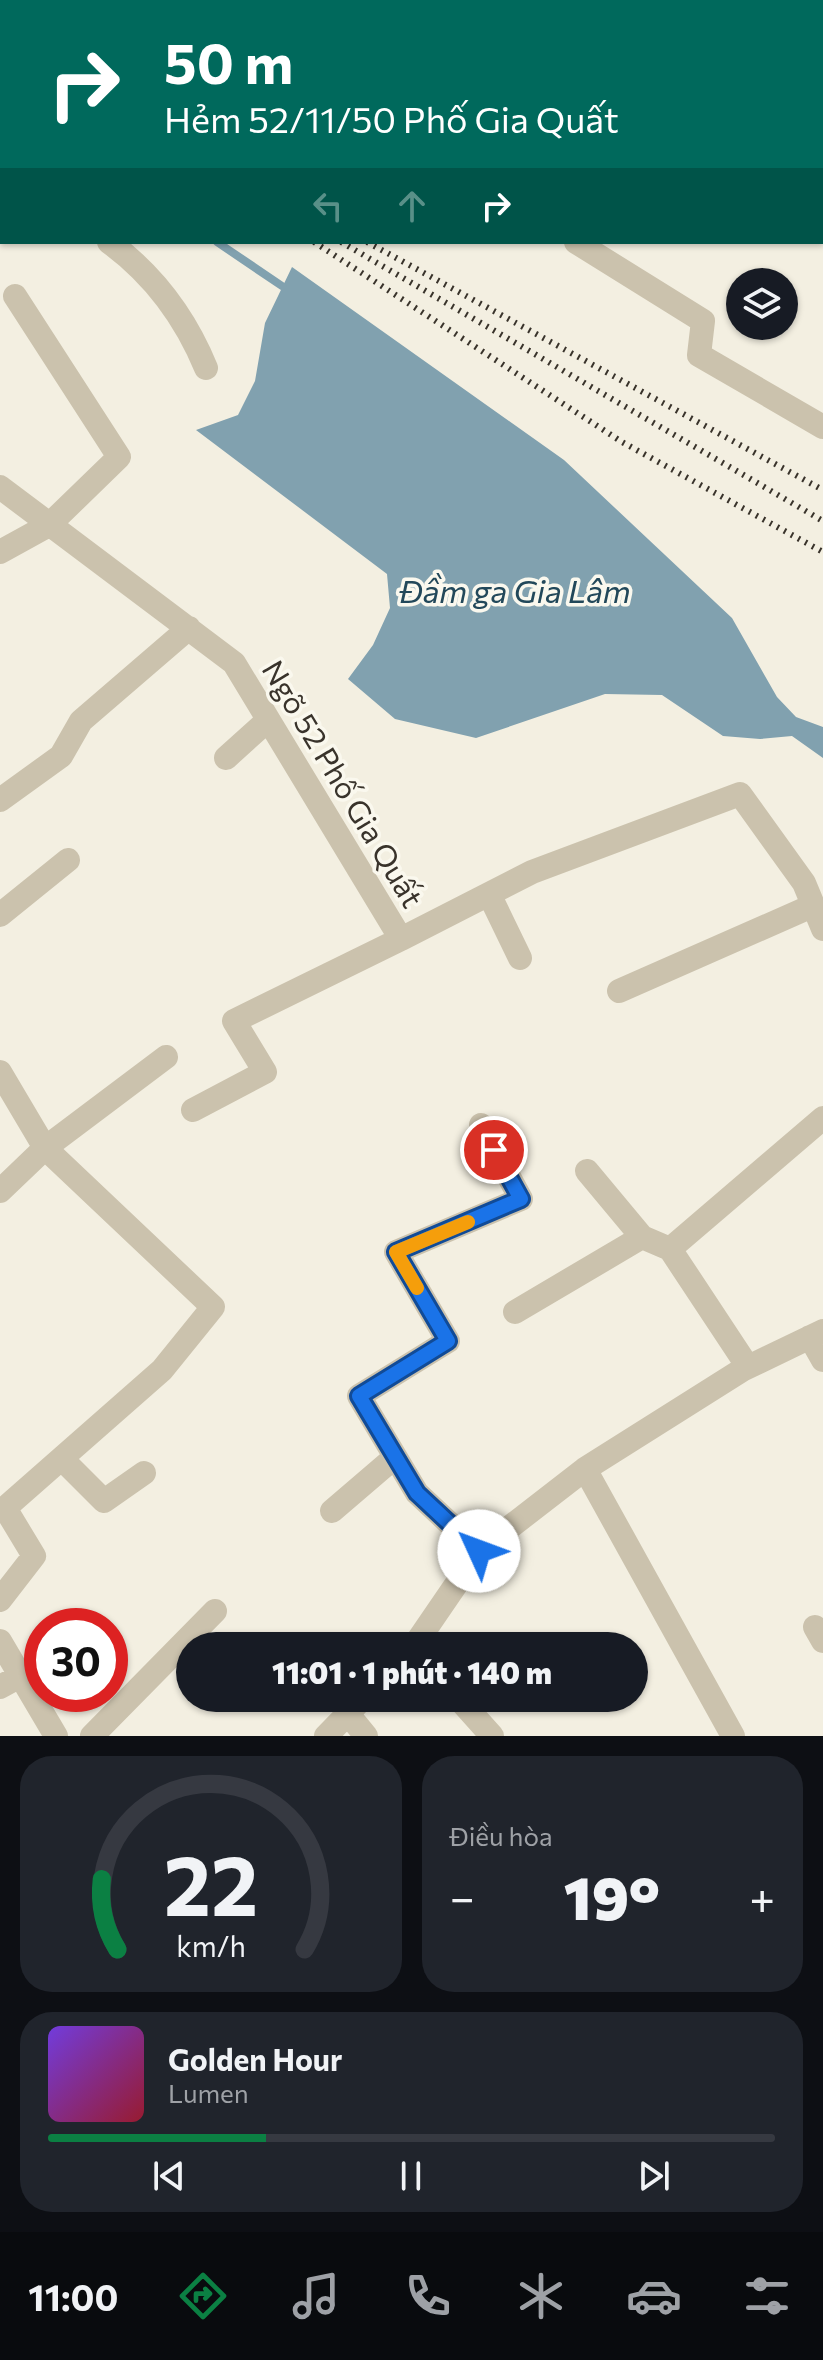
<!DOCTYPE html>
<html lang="vi">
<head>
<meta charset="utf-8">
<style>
  :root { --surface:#171b24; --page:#20242c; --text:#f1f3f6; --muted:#9ea1a6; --line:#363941; --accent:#0b8043 }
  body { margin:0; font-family:Commissioner,sans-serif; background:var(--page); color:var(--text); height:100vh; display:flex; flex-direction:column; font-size:30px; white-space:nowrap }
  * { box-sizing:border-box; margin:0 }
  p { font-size:26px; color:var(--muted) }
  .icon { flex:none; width:44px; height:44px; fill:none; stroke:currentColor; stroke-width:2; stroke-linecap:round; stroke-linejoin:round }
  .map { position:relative; height:1736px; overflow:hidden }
  .side { display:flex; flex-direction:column; gap:20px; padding:20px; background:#0d0f14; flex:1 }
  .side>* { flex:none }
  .banner { position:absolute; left:0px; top:0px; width:824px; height:244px; box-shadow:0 2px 6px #0004; background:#00695c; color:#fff; overflow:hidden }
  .buttons { position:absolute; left:726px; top:268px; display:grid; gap:16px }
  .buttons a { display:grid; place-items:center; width:72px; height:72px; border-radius:50%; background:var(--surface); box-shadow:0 2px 6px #0004; font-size:40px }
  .speed { position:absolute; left:24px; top:1608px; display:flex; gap:16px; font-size:40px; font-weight:700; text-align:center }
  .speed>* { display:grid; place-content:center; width:104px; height:104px; border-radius:50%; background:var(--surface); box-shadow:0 2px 6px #0004; line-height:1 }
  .speed .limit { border:12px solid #d22; background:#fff; color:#111 }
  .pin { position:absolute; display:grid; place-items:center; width:68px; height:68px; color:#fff; margin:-34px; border:4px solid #fff; border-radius:50%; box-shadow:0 2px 8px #0007 }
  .me { position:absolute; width:88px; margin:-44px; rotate:313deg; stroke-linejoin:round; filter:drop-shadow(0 0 6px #0008) }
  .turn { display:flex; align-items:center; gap:28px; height:168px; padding:0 32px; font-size:36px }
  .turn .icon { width:104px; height:104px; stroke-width:2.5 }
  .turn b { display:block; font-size:56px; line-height:68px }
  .lanes { display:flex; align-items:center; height:76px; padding:0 32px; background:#0003; justify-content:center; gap:40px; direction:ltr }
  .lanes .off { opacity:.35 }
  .big { font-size:60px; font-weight:800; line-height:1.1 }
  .side .widget { flex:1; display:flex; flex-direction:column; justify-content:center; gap:12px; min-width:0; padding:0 28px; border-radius:32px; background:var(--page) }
  .side .dial { align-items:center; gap:0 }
  .dial svg { height:208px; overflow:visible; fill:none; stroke:var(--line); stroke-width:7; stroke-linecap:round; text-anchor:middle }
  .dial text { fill:var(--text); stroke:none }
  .song { display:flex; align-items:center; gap:24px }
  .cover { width:96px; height:96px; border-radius:12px; background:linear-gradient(135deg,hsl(260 70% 55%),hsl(350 70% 35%)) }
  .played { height:8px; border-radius:4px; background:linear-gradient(90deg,var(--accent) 30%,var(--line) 30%) }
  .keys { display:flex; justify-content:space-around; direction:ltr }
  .heat { display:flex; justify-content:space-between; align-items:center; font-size:44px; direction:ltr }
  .side .tiles { flex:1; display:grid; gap:20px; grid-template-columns:1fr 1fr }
  .widget:last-child { grid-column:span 2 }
  .trip { position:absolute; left:176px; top:1632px; width:472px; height:80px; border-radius:40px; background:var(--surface); box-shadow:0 2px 6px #0004; font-weight:800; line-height:80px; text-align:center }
  .tabs { display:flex; height:128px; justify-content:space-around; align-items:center; background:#090b0e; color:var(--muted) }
  .tabs .icon { width:56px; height:56px }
  .tabs .active { color:var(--accent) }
  .tabs b { font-size:36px; color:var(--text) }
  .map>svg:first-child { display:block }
  .water { fill:#81a1af }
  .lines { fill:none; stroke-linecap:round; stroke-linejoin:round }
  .stream { stroke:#81a1af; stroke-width:8 }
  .minor { stroke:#cbc2ad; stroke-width:24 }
  .rail { stroke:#39332b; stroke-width:6; stroke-dasharray:2 6; stroke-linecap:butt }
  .route-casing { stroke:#114b97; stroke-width:20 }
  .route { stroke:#1a73e8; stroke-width:14 }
  .slow { stroke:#f59e0b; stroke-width:14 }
  .labels { text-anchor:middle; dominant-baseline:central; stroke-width:7; stroke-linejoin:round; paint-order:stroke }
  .street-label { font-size:30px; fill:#39332b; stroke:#faf8ee }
  .water-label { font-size:32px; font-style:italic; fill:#22485a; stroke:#faf8ee }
</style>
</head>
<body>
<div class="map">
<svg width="823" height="1736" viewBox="0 0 823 1736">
  <rect width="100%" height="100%" fill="#f3efe1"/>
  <path class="water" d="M292,267L564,460L732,618L777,697L796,717L823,727V758L792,736L760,739L723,736L662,695L605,694L476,738L395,719L348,679L373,645L390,608L387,574L196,430L238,415L255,381L265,323Z"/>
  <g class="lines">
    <path class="stream" d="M0,132L2,133
      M217,242L282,286"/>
    <path class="minor" d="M0,177L2,178
      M109,242C154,275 185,317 206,368
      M576,242L703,321L699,355L823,427
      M0,487L234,663L401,939L532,872L740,794L804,883L823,929
      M0,552L49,525L119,457L15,296
      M226,758L268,720
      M0,800L61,756L81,721L189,628
      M489,894L520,958
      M0,915L68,860
      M619,991L812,906
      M0,1072L45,1148L213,1307L162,1370L5,1508L34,1556L0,1600
      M193,1110L265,1072L234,1021L401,939
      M587,1171L642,1237L670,1249L748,1367
      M0,1191L45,1148L166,1057
      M670,1249L823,1118
      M515,1312L642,1237
      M810,1337L823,1360
      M62,1459L104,1501L144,1473
      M585,1469L733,1736
      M332,1511L395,1457
      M479,1551L417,1493L359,1396L448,1341L396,1252L521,1199L481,1125
      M815,1627L823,1641
      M0,1641L56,1736
      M414,1646L479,1551L585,1469L742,1370L823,1331
      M0,1687L22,1675
      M458,1698L492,1736
      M348,1714L366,1736
      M92,1736L215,1611
      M326,1736L363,1698"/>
    <path class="rail" d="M0,6L2,7
      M0,40L2,41
      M314,242L622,442L823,552
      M341,242L823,521
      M367,242L823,490"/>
  </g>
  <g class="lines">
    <defs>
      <path id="route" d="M479,1551L417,1493L359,1396L448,1341L396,1252L521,1199L494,1150"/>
    </defs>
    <use href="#route" class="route-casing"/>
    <use href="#route" class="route"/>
    <path class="slow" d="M417,1288L396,1252L468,1222"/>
  </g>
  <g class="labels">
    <g class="street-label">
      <text transform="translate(344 783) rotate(59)">Ngõ 52 Phố Gia Quất</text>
    </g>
    <g class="water-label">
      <text x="515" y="590">Đầm ga Gia Lâm</text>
    </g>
  </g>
</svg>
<div class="buttons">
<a><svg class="icon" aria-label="layers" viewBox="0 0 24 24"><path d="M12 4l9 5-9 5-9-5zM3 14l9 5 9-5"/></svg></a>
</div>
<div class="speed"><div class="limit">30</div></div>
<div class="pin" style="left:494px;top:1150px;background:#d93025"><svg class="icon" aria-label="arrive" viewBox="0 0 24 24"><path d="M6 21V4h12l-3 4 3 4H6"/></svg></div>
<svg class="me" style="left:479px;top:1551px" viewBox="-20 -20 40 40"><circle r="19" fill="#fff"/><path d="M0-13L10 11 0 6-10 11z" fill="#1a73e8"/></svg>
<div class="trip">11:01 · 1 phút · 140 m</div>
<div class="banner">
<div class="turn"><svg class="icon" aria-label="right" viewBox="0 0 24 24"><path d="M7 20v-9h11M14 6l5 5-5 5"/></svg><div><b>50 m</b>Hẻm 52/11/50 Phố Gia Quất</div></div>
<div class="lanes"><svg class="icon off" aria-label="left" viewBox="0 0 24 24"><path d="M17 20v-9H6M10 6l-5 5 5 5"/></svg><svg class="icon off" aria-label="ahead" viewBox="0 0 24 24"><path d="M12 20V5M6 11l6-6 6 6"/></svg><svg class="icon" aria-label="right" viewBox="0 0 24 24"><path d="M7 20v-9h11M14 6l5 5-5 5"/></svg></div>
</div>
</div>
<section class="side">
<div class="tiles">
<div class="widget dial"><svg viewBox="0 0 100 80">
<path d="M14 69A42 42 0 1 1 86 69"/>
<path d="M14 69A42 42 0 0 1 8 42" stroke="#0b8043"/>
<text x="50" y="56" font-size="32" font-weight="700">22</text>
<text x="50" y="72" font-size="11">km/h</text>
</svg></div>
<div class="widget"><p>Điều hòa</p>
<div class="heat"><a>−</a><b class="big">19°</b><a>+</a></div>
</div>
<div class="widget">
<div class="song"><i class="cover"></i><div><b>Golden Hour</b><p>Lumen</p></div></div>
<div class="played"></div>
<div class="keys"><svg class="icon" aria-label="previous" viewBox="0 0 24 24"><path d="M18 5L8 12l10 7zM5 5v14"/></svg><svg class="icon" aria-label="pause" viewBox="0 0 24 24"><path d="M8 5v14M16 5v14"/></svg><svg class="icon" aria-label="next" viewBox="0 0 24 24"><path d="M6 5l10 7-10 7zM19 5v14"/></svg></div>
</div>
</div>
</section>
<nav class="tabs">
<b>11:00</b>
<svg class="icon active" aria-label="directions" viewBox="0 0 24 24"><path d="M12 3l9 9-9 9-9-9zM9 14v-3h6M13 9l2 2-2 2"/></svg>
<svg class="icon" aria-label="music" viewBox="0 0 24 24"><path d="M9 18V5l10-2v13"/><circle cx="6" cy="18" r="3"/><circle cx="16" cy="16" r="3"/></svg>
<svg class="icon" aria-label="phone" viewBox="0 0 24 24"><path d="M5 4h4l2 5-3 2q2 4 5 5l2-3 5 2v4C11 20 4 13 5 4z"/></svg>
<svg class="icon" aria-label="climate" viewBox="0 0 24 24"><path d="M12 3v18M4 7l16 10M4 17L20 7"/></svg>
<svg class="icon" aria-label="car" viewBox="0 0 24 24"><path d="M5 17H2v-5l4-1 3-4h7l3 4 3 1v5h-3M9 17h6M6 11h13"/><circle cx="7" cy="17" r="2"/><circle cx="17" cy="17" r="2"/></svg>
<svg class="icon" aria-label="filters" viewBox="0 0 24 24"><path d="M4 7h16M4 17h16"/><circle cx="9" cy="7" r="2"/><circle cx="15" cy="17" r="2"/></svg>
</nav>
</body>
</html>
